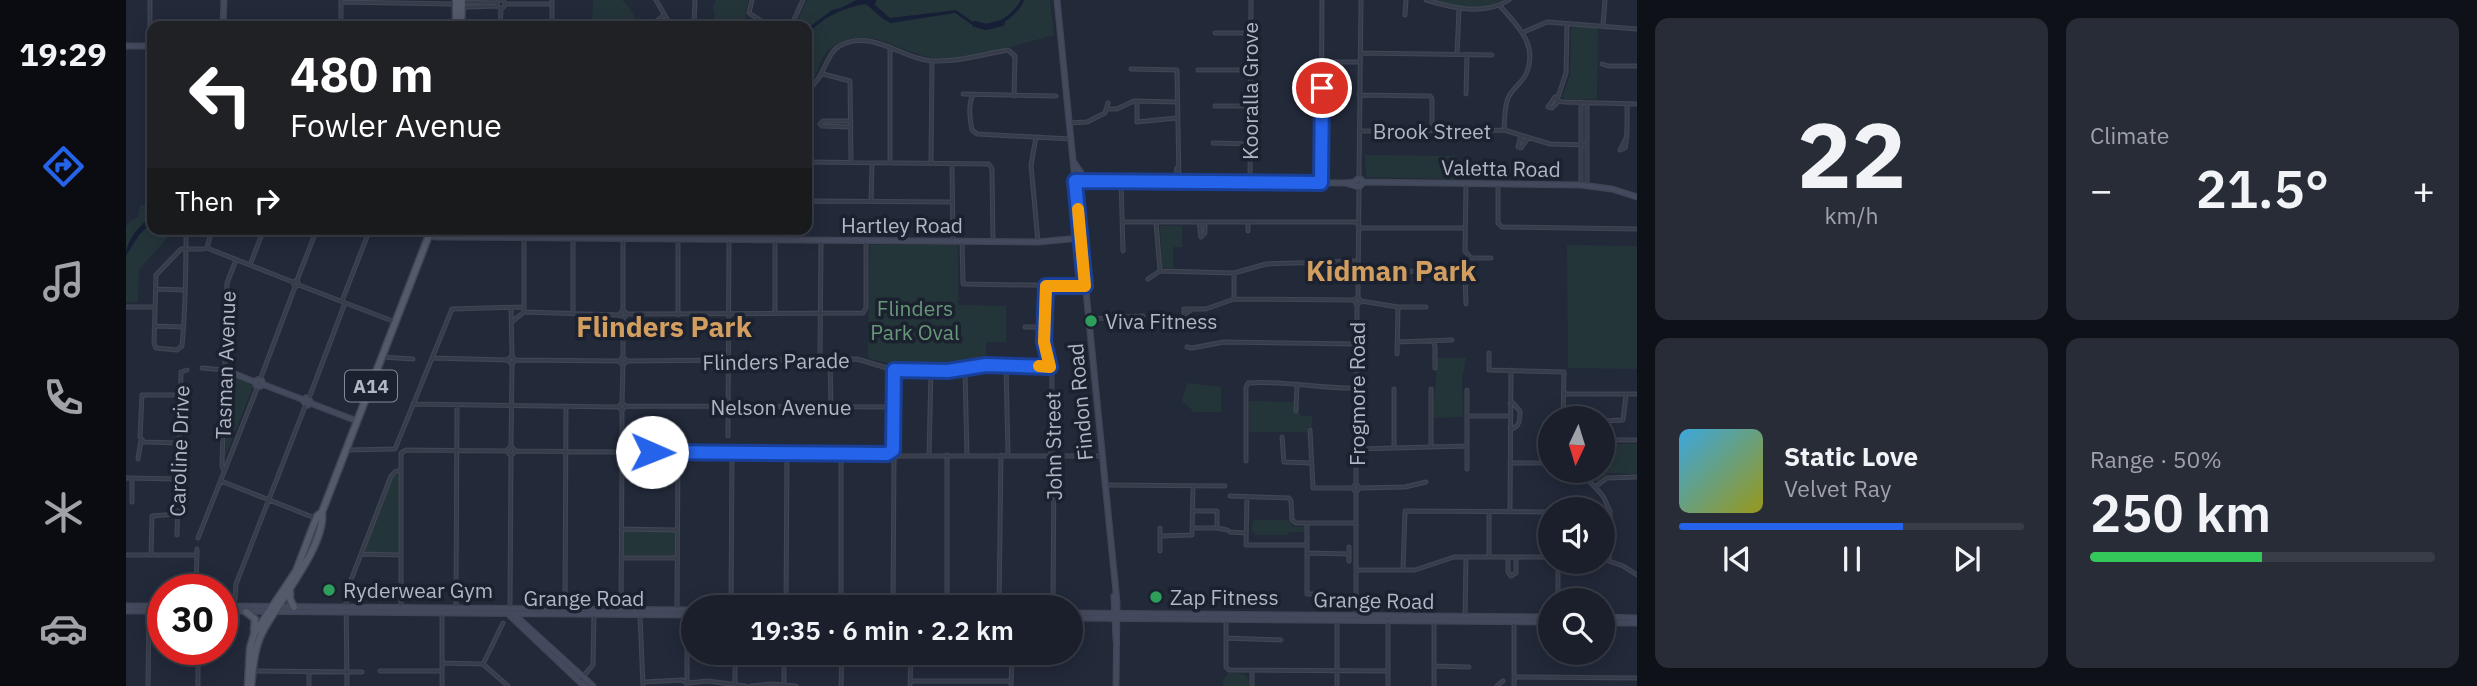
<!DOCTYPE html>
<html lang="en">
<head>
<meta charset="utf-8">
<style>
  :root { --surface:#1a1f2b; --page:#272c37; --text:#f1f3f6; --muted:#9fa2a9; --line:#383d47; --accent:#2563eb }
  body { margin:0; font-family:"IBM Plex Sans",sans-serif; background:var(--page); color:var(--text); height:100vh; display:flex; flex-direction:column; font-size:26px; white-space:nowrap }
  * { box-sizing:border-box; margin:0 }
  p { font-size:23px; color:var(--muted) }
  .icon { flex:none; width:38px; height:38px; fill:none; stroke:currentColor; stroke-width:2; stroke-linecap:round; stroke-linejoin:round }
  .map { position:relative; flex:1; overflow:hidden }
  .sheet { display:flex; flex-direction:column; gap:18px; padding:18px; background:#0e1118; width:840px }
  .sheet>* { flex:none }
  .banner { position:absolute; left:21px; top:21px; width:665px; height:214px; border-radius:14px; box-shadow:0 4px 18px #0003,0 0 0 2px var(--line); background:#202124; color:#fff; overflow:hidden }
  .needle { width:46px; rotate:184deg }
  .fabs { position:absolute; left:1412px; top:406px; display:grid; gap:14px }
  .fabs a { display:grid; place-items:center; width:77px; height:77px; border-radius:50%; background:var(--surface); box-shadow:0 4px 18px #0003,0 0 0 2px var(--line); font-size:35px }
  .speed { position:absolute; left:21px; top:574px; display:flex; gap:14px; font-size:35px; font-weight:700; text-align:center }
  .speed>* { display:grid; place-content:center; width:91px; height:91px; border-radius:50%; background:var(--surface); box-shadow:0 4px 18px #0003,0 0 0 2px var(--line); line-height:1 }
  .speed .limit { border:10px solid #d22; background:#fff; color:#111 }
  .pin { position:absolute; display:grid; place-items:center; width:60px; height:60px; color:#fff; margin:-30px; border:4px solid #fff; border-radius:50%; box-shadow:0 2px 7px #0007 }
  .me { position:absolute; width:77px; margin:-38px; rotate:91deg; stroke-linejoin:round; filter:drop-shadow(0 0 5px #0008) }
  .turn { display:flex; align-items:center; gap:24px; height:147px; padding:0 28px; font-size:32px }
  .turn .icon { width:91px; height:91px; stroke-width:2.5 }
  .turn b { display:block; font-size:49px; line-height:60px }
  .then { display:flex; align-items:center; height:66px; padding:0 28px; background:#0003; gap:14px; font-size:26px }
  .big { font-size:52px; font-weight:600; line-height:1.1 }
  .sheet .widget { flex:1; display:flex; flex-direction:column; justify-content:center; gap:10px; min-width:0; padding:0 24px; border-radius:14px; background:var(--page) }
  .sheet .dial { align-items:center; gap:0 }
  .dial b { font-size:91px; line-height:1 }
  .song { display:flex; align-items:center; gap:21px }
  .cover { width:84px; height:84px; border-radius:10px; background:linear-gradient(135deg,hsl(200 70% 55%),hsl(60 70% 35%)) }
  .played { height:7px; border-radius:4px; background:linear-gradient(90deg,var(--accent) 65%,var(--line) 65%) }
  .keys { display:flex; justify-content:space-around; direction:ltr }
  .heat { display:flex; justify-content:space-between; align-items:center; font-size:38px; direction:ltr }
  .charge { height:10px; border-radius:5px; background:linear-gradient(90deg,#34c759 50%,var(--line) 0) }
  .sheet .tiles { flex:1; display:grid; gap:18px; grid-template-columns:repeat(2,1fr) }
  .trip { position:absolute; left:555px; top:595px; width:402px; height:70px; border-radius:35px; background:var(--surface); box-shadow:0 4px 18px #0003,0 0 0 2px var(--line); font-weight:600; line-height:70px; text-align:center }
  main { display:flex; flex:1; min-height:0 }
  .dock { display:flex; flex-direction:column; width:126px; justify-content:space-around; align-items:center; background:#0a0c11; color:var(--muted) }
  .dock .icon { width:49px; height:49px }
  .dock .active { color:var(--accent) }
  .dock b { font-size:32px; color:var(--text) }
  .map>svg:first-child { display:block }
  .green { fill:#24353a }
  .water { fill:#161f36 }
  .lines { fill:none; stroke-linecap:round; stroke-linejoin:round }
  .river { stroke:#161f36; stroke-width:6 }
  .street-casing { stroke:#3f4553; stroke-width:5 }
  .secondary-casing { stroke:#3f4553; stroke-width:7 }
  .primary-casing { stroke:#3f4553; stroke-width:9 }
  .street { stroke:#363c4a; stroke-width:2.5 }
  .secondary { stroke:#444a5d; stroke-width:4.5 }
  .primary { stroke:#545a6a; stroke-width:6 }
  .route-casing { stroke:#184099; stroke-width:18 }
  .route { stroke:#2563eb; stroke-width:12 }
  .slow { stroke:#f59e0b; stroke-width:12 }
  .leisure-dot { fill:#2e9e5b; stroke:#1b212e; stroke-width:2.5 }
  .labels { text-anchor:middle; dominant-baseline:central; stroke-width:7; stroke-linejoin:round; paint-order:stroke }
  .shield { fill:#1b212e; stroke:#848998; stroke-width:2 }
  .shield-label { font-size:19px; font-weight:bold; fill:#b1b6c6 }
  .street-label { font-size:21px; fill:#b1b6c6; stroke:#1b212e }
  .park-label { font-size:21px; fill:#689678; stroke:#1b212e }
  .poi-label { font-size:21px; fill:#b1b6c6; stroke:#1b212e; text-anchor:start }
  .district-label { font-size:28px; font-weight:bold; fill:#d19e60; stroke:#1b212e }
</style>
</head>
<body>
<main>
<nav class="dock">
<b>19:29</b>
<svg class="icon active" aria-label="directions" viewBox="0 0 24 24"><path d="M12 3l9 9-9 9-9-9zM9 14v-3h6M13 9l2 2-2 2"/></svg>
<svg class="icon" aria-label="music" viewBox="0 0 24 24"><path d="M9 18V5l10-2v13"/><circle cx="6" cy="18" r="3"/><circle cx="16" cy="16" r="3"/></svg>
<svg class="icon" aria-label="phone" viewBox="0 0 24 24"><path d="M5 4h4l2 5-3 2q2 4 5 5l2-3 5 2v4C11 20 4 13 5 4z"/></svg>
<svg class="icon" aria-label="climate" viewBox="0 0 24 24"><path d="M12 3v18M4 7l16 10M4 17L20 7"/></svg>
<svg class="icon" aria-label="car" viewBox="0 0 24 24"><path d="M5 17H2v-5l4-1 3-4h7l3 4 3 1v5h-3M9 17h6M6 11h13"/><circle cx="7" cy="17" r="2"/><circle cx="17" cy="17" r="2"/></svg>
</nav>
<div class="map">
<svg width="1511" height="686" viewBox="0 0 1511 686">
  <rect width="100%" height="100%" fill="#222939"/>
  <path class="green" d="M467,0H496C504,8 510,14 510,26H466Z
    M590,0H622L619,19L627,26H590L587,7Z
    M681,0H924L928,35C897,43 837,62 807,58C775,53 744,24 709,45C691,55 694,76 681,88V26H669Z
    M1308,0H1375C1357,13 1328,6 1308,0Z
    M1447,26L1472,28L1471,99H1439L1436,97L1444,75L1445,29Z
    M1239,155L1329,156V179L1240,177Z
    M14,205H26V229H50L13,269L12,302H0V227L4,221L12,217Z
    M1034,226H1056V247H1047V268L1036,267Z
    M744,245H830L832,247V305L880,306V342H860V362C817,367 784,370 742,358Z
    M1441,245L1511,246V369L1442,368Z
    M1311,358H1340L1336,380L1337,417L1306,418C1308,397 1311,379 1311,358Z
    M103,375L127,386L99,458L101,377Z
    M1061,383L1095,387V412H1068L1056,401Z
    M1123,401L1168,402V413H1174V416H1186V427H1181V432H1123Z
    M1477,444H1511V474L1483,473L1470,482L1459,471H1477Z
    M268,475H274V551L270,553H241L238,549Z
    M1129,520H1162L1168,527H1179V532H1163L1162,535H1129V532H1126V522Z
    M498,532H549V556H498Z
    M1103,673L1117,674L1123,679L1124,686H1097V680Z"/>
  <path class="water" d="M730,0H750L749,5L764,18L830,10L847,22L862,27C875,21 888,13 895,0H898C893,14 876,25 863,29L845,24L829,13L765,23L757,19L740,4C718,7 695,18 681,35V29L706,10L715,8Z
    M26,216V222L13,235L0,256C0,240 13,226 26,216Z"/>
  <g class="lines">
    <path class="river" d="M849,24L860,27L876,23"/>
    <defs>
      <path id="street" d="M371 4a4 4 0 1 1 8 0a4 4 0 1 1-8 0Z
        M530,0L545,26
        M626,0L623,13L643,26
        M1300,0C1327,8 1358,16 1383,0
        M215,2L327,4
        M335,2L371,3
        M379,4H426
        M1374,6C1391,25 1413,45 1400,74C1396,83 1387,88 1383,96C1378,105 1379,118 1378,129
        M336,9L341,7L371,6
        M1279,15L1280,0
        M537,16L532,20L533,24H542
        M426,23H446L447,26
        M1441,24L1440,73L1431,100L1437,102L1511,104
        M215,26V0
        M374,26L375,9
        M426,26V0
        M568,26L569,0
        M663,26L666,24L677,0
        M1477,26L1479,0
        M1398,32L1421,22L1511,29
        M1089,33H1125
        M24,46V0
        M1234,53L1366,55
        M1331,54L1333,9
        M1196,62H1234
        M1476,64L1482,66H1511
        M1005,69L1051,70L1053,181
        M1072,70H1124
        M697,74L724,81L725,162
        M1177,88H1196
        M681,91C700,77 699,53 715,45C747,29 777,60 808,61C833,62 858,54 882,50L889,56L888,96
        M837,94L930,96
        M1340,94L1341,54
        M847,95C842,104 844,120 846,130L851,134L945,139
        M1233,95L1304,96L1306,99V130
        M1429,97L1422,107L1426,108L1433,101
        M1011,101V122L1050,118
        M1455,102V183
        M1089,106H1124
        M982,109H991L1008,101L1051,102
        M943,123L961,122L979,113L982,103
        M725,127L696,126L694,124L697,121H725
        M1233,131L1378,130L1424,144L1461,145
        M1395,136L1392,147L1395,148L1402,138
        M1501,136L1494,150L1499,148C1502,134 1501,118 1501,104
        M910,137L905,165L912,242
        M1087,143L1124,144
        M681,162L863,164L866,169L867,241
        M764,163V47
        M805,163L806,61
        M826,164L827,241
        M1233,178L1235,0
        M995,181L997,251
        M1049,181L1051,168
        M1124,182L1125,0
        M1195,182L1196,0
        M1340,184L1339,251L1345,258H1365
        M1461,185V103
        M1372,186V223L1376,227L1511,229
        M745,201L746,163
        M681,204L688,201L826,202
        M997,222H1230L1235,228H1339
        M1030,222L1034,271
        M1073,222L1075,237L1079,233V223
        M60,229C60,268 60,307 56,346L51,350L30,348L28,343L30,275L55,249H78L81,248L167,282
        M567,229V239
        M672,229V240
        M1122,231V222
        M497,239V310L501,314L497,319L493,315L497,310
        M649,240V313
        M836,241L837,284L959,286
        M81,248L86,229
        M124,265L138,229
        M1108,274V299
        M1232,274L1314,270L1325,271L1339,278L1340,304
        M1022,279L1034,271L1108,273L1140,264L1232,261
        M171,280L173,285L169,287L167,282L171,280L191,229
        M173,285L269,322
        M920,286L918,342L926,373L925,453L928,459L927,607
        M30,289L58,290
        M1232,297L1235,301L1231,305L1228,300L1232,297L1233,187
        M216,301L244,229
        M1235,301L1272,307H1300
        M0,307H28
        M385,308L386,356
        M1058,309H1066L1058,315Z
        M1066,309H1080L1108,299L1228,300
        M398,312L493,315
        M398,312V240
        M447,314V238
        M501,314L737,313L740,308V240
        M552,315V239
        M497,319V357
        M964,319L1017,316
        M387,321L398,312
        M29,326L57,327
        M899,327H919
        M1307,341L1309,346V368
        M1271,342L1326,340
        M1061,347L1066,348L1098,342L1231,344
        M1363,353V370L1438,372L1437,418
        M1271,354L1272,308
        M256,357L287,359
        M306,358L381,360L386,356L389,360L386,364L381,360
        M389,360L493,361L497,357L501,361L497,365L493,361
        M694,360L695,240
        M501,361L731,359L768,370L813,371L860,365L924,367
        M704,361L705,406
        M880,365L882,455
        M76,368L99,370
        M839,371L841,455
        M134,380L169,287
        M1438,394H1511
        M183,398L219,303
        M496,403L492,407L496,410L500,406L496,403L497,365
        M287,404L492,407
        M500,406L767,407
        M1170,411L1171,384
        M1342,416H1384
        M1477,421L1497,420L1500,395
        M1384,429C1394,428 1394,419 1394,411L1387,403H1384
        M1184,430L1187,488H1226
        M602,436L603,239
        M1156,437L1158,462L1185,463
        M1477,440H1511
        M53,443L18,442L14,437L16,395H54
        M1305,445V389
        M385,447L386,364
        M381.5 451a3.5 3.5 0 1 1 7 0a3.5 3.5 0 1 1-7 0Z
        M496,448L492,452L496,457L500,452L496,448V410
        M1268,448V389
        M1232,449L1341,446
        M222,450L269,449L326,309L397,307
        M389,451L492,452
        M500,452L761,454L767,450L768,370
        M803,455L805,371
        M12,459L15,440
        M1120,461V387L1122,383C1159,380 1194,389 1231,388
        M1384,463H1424
        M1341,469V390
        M98,471L96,466L101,283L110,260
        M1454,471L1477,496L1484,511L1483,560
        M0,478L52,479
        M95,481L189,518
        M1230,484L1234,488L1230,492L1226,488L1230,484L1231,305
        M978,485L1099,486
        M1469,487L1481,478L1511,477
        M1234,488L1279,487L1300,482
        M1230,492V620
        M1104,496L1163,498L1165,501L1166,520L1170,523H1230
        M1121,496L1120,545H1181
        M6,502V478
        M1363,511V557
        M1384,511L1385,370
        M1181,523V594H1198
        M1066,528H1091V511H1067
        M1091,528L1101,530
        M495,529L551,530
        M1104,532L1120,533
        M51,535L55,372L61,370
        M1034,536L1066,535L1067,486
        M72,538L132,386
        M1034,551V528
        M1181,553L1223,554
        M236,554L275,555
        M0,555H71
        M25,555L26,516L50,514
        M1382,557V572L1385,576L1390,573V557
        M495,558H551
        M1477,559L1497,566L1511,575
        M1223,561V547
        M1230,570H1289L1328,557H1424
        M1277,570L1279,511L1424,512
        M70,590L71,549
        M109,599L110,584L180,404
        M1432,600V562
        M605,607L606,453
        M660,607L661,454
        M715,607V454
        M767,607L768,459L771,456H975
        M821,607V455
        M873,607L875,455
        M275,608V453L280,450L382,451
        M330,608L331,405
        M384,609L385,454
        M439,609L440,406
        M551,610L552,452
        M495,611L496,457
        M514,616L517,686
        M1339,617L1340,557
        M1211,619V686
        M1100,621V667L1103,670L1262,671
        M1100,638L1155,640
        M316,663L357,664L377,623
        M358,665L382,686
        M1308,666L1343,667
        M128,671L236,672
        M254,671H316
        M1388,677L1511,678
        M453,681L467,665L468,613
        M784,681H885
        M517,682L556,680L561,683L582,681L620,686
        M22,686L23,612
        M72,686V649
        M183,686V672
        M221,686L220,593L265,476L270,471H275
        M316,686V612
        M561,686V610
        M609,686V653
        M625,686L646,684L670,686
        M658,686V653
        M715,686L716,653
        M784,686L785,653
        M885,686L886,653
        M1126,686V670
        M1262,686V619
        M1308,686V623
        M1371,686L1377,681
        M1388,686V617"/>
      <path id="secondary" d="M931,0L991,602L990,686
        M97,26L98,0
        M0,46H26
        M947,161L960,180
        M949,181L1219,183L1233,187L1238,182L1233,178L1228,182L1219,183
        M1238,182L1455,185L1486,189L1511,197
        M288,229L309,237L912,242L954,238
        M99,370L129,382
        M129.5 383a3.5 3.5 0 1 1 7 0a3.5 3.5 0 1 1-7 0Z
        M136,384L178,400
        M180,398L184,401L182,405L178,402Z
        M184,403L231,421
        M988,596L990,640
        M0,606H37
        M96,606L567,610
        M0,611H37
        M96,611L567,615
        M945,613L1424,617
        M382,614L458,686
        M389,615L467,686
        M1477,617L1511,618
        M945,618L1424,622
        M1477,623H1511"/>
      <path id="primary" d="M330,26V0
        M335,26L336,0
        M164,592V599L168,607
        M120,612L129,619L128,630
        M122,686L124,648L128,634L170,571L191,516L196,512L303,235L307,229
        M125,686C127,668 128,649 136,633C151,603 200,546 196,512"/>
    </defs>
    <use href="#street" class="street-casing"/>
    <use href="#secondary" class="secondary-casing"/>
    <use href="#primary" class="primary-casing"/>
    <use href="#street" class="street"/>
    <use href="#secondary" class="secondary"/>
    <use href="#primary" class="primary"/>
  </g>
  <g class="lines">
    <defs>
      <path id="route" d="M526,452L761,454L767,450L768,370L822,371L860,365L924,367L918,342L920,286H959L949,181L1195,183L1196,88"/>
    </defs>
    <use href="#route" class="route-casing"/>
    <use href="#route" class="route"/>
    <path class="slow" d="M913,366L924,367L918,342L920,286H959L952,209"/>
  </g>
  <g class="leisure-dot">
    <circle cx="965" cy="321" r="7"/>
    <circle cx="203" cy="590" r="7"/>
    <circle cx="1030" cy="597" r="7"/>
  </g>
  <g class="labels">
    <rect class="shield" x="219" y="370.5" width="52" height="31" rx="5"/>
    <g class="shield-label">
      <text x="245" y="386">A14</text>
    </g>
    <g class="street-label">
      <text transform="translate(1124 91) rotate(-90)">Kooralla Grove</text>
      <text x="1306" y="131">Brook Street</text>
      <text transform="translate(1375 168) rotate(1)">Valetta Road</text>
      <text x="776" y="225">Hartley Road</text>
      <text transform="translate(650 361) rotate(-1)">Flinders Parade</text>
      <text transform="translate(99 365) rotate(-88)">Tasman Avenue</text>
      <text transform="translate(1231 394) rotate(-90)">Frogmore Road</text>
      <text transform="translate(954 402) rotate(-95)">Findon Road</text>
      <text x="655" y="407">Nelson Avenue</text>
      <text transform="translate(927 446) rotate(-91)">John Street</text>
      <text transform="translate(53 451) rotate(-88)">Caroline Drive</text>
      <text x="458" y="598">Grange Road</text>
      <text transform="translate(1248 600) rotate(1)">Grange Road</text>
    </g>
    <g class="park-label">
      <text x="789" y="308">Flinders<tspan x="789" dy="24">Park Oval</tspan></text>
    </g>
    <g class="poi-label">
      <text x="979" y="321">Viva Fitness</text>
      <text x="217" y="590">Ryderwear Gym</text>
      <text x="1044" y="597">Zap Fitness</text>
    </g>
    <g class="district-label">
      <text x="1265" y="270">Kidman Park</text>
      <text x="538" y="326">Flinders Park</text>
    </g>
  </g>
</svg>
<div class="fabs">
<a><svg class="needle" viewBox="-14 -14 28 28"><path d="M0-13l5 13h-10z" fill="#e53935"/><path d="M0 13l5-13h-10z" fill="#9fa2a9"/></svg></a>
<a><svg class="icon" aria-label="sound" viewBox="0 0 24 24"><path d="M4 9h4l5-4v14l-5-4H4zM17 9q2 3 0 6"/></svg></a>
<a><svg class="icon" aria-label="search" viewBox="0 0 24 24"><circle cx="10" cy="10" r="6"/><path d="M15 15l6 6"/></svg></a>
</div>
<div class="speed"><div class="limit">30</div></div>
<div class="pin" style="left:1196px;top:88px;background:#d93025"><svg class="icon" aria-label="arrive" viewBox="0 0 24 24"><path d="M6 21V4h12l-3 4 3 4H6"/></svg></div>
<svg class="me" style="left:526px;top:452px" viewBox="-20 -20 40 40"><circle r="19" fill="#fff"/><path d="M0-13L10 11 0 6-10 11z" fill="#2563eb"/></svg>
<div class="trip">19:35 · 6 min · 2.2 km</div>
<div class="banner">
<div class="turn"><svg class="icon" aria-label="left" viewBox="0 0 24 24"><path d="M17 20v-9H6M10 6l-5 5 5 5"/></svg><div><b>480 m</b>Fowler Avenue</div></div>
<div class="then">Then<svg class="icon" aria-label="right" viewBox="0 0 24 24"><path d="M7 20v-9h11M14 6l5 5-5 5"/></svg></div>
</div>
</div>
<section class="sheet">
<div class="tiles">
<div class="widget dial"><b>22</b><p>km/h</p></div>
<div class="widget"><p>Climate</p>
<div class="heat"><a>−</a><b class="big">21.5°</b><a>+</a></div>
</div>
<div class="widget">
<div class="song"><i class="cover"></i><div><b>Static Love</b><p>Velvet Ray</p></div></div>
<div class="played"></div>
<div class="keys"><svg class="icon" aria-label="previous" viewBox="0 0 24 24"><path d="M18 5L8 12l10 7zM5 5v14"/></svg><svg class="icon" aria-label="pause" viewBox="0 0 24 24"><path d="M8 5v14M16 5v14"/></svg><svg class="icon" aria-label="next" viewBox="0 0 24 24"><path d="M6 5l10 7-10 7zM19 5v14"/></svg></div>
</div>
<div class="widget"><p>Range · 50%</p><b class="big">250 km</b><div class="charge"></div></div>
</div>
</section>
</main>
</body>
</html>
